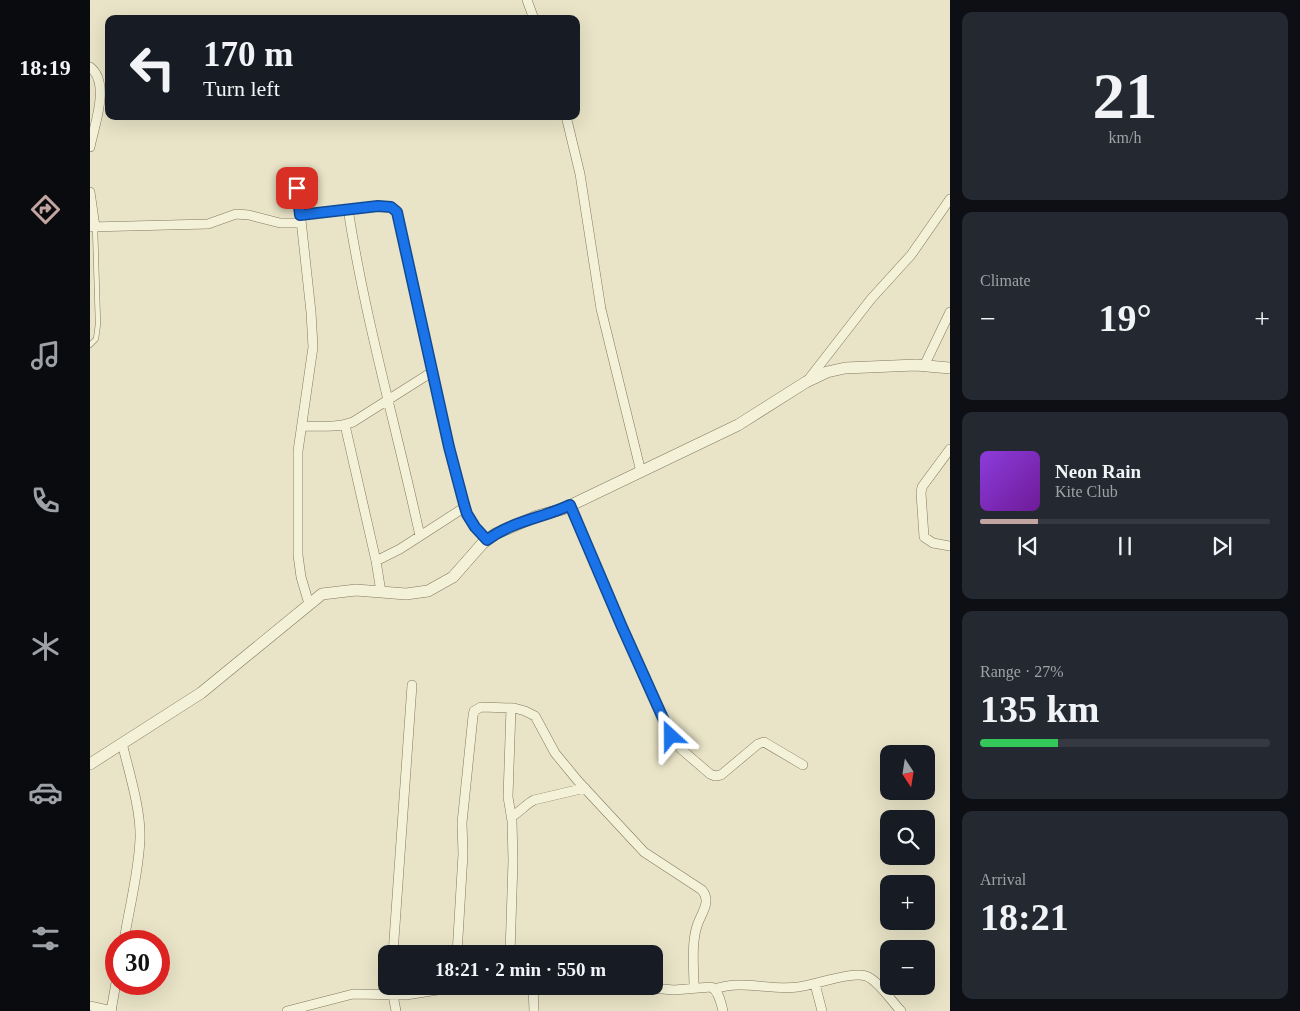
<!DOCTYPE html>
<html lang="en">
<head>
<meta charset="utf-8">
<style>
  :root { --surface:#171b24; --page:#242831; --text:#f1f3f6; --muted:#9ea1a6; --line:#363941; --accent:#c2a4a0 }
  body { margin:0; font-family:"Times New Roman",serif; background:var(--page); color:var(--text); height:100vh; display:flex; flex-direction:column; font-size:19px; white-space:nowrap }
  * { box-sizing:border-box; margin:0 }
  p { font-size:16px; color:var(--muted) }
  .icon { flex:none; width:28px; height:28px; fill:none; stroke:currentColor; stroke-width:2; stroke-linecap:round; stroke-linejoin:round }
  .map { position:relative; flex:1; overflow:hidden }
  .sheet { display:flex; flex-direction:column; gap:12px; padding:12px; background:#0d0f14; width:350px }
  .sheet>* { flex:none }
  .banner { position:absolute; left:15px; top:15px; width:475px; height:105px; border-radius:10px; box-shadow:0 5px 20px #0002; background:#171b24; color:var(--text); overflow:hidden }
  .needle { width:32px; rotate:168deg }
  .buttons { position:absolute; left:790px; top:745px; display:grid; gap:10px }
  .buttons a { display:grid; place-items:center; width:55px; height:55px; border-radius:10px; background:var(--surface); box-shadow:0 5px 20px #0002; font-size:25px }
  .speed { position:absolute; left:15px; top:930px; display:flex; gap:10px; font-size:25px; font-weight:700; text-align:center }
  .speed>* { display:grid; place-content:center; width:65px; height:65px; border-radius:50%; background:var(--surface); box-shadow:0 5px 20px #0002; line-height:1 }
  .speed .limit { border:8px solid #d22; background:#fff; color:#111 }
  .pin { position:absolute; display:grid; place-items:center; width:42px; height:42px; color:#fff; margin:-21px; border-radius:10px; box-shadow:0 2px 8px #0006 }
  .me { position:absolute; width:55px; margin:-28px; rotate:336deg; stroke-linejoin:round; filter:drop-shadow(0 0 4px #0008) }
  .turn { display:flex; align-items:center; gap:18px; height:105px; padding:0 15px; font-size:22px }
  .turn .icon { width:65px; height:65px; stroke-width:2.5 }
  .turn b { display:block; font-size:35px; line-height:42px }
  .big { font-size:38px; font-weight:600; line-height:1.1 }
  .sheet .widget { flex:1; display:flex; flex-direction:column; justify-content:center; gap:8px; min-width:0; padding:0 18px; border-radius:10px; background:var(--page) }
  .sheet .dial { align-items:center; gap:0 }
  .dial b { font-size:65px; line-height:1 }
  .song { display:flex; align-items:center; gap:15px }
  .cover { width:60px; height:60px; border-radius:8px; background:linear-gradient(135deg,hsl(270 70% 55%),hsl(280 70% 35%)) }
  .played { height:5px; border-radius:2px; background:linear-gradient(90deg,var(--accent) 20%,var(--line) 20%) }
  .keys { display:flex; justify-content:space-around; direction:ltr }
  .heat { display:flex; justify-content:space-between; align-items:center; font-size:28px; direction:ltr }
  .charge { height:8px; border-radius:4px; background:linear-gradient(90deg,#34c759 27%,var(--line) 0) }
  .trip { position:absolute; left:288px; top:945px; width:285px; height:50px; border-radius:10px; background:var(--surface); box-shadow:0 5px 20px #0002; font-weight:600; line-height:50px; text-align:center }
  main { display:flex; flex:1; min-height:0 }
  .tab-bar { display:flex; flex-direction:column; width:90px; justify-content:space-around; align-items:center; background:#090b0e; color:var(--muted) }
  .tab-bar .icon { width:35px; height:35px }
  .tab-bar .on { color:var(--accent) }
  .tab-bar b { font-size:22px; color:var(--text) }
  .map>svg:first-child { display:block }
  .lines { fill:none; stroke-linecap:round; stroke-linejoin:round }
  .service-casing { stroke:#82785e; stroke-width:5.5 }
  .minor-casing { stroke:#82785e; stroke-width:10 }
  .tertiary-casing { stroke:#82785e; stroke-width:12 }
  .service { stroke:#f4f1d9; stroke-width:4.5 }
  .minor { stroke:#f4f1d9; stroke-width:9 }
  .tertiary { stroke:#f4f1d9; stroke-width:11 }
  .route-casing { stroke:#114b97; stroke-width:12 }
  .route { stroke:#1a73e8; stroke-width:9 }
</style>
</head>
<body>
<main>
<nav class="tab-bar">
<b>18:19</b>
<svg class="icon on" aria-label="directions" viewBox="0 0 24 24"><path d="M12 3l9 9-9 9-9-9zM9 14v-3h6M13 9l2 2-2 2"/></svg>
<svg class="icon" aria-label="music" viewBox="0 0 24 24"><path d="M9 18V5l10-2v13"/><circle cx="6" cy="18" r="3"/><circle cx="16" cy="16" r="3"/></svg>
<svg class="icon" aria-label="phone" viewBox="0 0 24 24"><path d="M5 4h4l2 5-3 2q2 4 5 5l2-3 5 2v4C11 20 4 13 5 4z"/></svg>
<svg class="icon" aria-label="climate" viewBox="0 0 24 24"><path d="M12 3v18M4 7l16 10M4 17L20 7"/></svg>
<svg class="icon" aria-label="car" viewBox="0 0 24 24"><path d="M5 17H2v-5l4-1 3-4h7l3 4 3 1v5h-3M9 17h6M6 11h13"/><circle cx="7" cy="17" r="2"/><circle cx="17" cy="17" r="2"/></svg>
<svg class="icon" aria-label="filters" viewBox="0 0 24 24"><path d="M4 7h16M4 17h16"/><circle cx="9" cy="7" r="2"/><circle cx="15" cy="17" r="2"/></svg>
</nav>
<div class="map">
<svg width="860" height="1011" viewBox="0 0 860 1011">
  <rect width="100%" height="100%" fill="#e9e4c7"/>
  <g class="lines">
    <defs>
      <path id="service" d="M0,345L6,339L8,324L5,227"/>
      <path id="minor" d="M437,0L444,19
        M0,67C21,83 4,126 0,147
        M476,116L490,174L511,309L551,472
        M206,174L221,312L223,347L208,451V555L211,577L219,604
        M0,192L5,227
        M258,209C275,319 306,426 330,536
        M210,215L288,206L301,207L307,212L359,447L374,504L377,514L385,527L397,540
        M0,227L118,224L146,214L159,215L190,223H211
        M834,366L860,312
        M718,380L781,299L821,255L860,199
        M255,425L286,561L291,592
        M212,426C229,426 247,428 263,422L342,372
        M860,449L832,487L831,493L834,537L843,543L860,546
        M480,505L532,627L581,736L591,749L620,774L625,776L631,775L668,744L674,742L713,765
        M286,561L310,549L375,507
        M32,743C39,772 51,810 50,838C49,872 39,908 34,941
        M421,817C430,812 436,804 444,800L495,788
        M303,954L322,685
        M367,954L373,854L372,823L383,716L384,711L391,707L424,708L435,711L445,716L465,753L488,781L554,852L612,890C622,902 611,913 607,926C601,945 604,969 604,989
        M420,954L423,861L422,821L418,797L421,708
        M725,984L732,1011
        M443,986L444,1011
        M538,986L584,990L621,987C629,991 631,1003 633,1011
        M625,989C652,979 680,991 708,987C725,985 762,971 776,976C788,980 802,1002 811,1011
        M303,995L306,1011
        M0,1006L22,1011
        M21,1011L26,983
        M197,1011L263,994L316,995L373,986"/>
      <path id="tertiary" d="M0,764L111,693L232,594L266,590L316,594L338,591L363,577L392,544L405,534L447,516L473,509L648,425L716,382L737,372L755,368L826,365L860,368"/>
    </defs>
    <use href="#service" class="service-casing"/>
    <use href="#minor" class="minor-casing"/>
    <use href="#tertiary" class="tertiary-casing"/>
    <use href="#service" class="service"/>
    <use href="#minor" class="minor"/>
    <use href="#tertiary" class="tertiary"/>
  </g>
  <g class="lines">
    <defs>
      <path id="route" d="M207,188L210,215L288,206L301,207L307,212L359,447L374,504L377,514L385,527L397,540C422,521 453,518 480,505L532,627L581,736"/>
    </defs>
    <use href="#route" class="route-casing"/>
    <use href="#route" class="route"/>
  </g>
</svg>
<div class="buttons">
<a><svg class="needle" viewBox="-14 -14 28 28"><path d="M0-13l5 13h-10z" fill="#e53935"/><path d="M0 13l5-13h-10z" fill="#9ea1a6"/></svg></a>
<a><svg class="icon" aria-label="search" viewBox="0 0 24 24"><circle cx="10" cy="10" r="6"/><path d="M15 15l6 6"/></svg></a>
<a>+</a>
<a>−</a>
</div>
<div class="speed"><div class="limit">30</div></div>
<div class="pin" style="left:207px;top:188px;background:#d93025"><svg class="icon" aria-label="arrive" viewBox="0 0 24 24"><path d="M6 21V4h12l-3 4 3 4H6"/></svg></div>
<svg class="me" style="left:581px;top:736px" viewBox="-20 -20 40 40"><path d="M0-17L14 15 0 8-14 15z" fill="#1a73e8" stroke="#fff" stroke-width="4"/></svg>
<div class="trip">18:21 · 2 min · 550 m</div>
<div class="banner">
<div class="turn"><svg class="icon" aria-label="left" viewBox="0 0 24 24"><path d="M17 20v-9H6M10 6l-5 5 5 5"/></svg><div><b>170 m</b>Turn left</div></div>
</div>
</div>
<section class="sheet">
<div class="widget dial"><b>21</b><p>km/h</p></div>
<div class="widget"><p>Climate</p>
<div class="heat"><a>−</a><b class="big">19°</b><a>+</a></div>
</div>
<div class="widget">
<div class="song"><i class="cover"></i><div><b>Neon Rain</b><p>Kite Club</p></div></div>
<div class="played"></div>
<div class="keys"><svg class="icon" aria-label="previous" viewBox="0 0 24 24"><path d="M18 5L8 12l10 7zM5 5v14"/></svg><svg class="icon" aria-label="pause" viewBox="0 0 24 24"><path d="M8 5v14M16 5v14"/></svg><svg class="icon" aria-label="next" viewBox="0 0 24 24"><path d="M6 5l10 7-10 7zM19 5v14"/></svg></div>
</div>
<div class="widget"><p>Range · 27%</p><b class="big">135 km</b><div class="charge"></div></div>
<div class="widget"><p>Arrival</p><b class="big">18:21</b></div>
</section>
</main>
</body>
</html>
